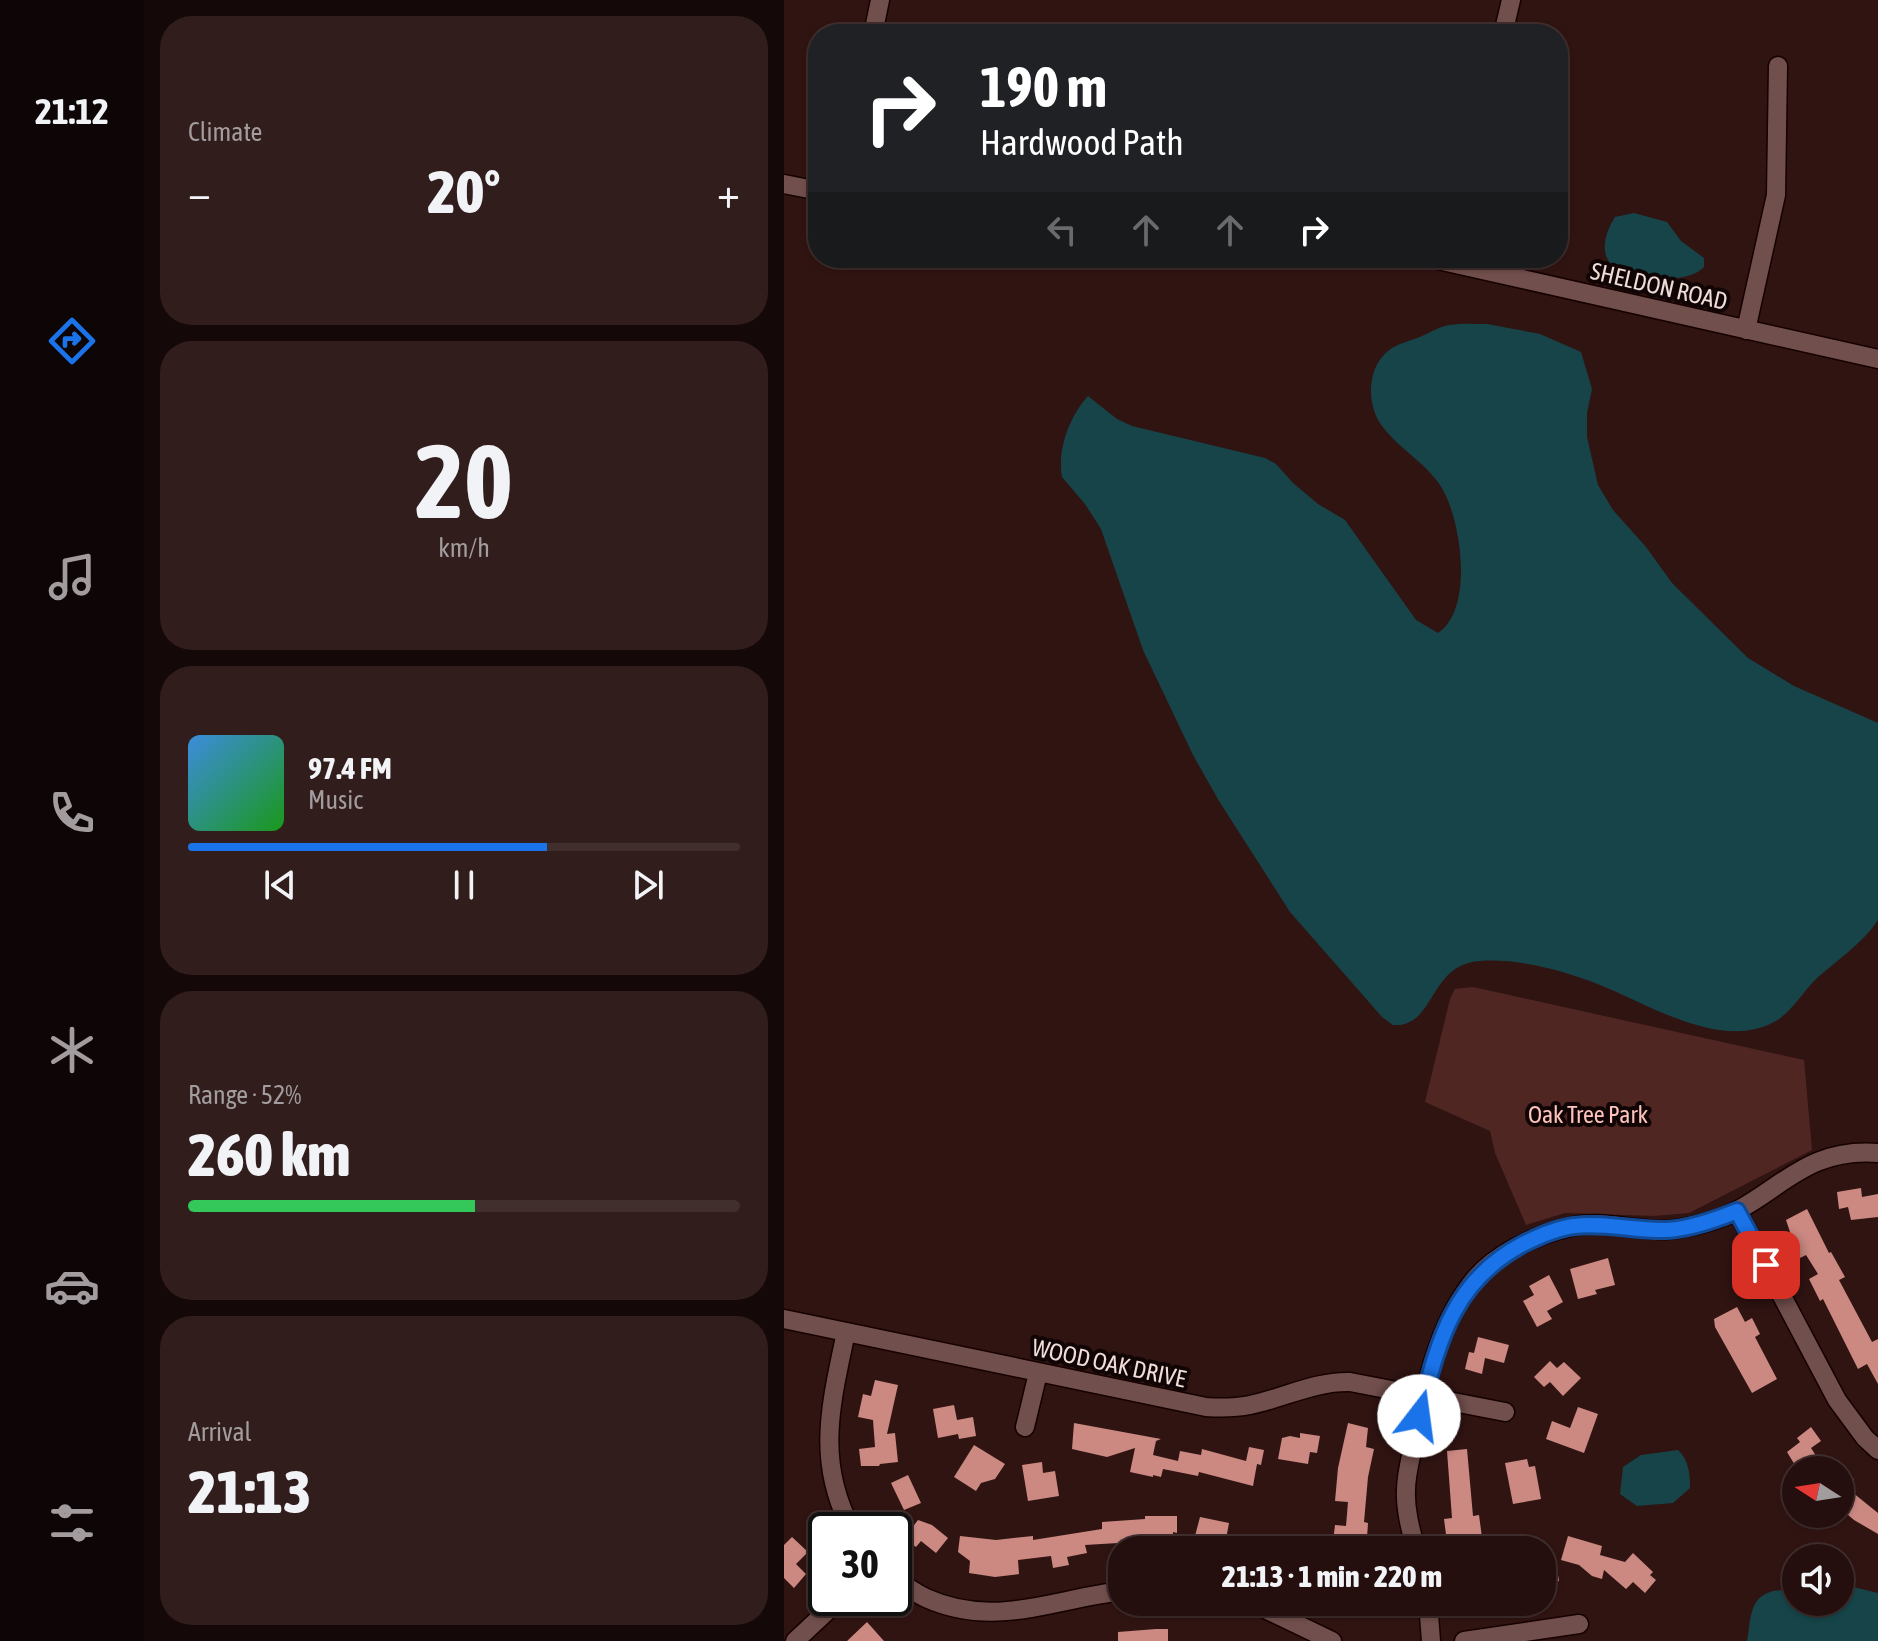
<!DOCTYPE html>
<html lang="en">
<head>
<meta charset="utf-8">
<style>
  :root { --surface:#240f0e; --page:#301d1c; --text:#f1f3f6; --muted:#a39c9e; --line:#412f2e; --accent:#1a73e8 }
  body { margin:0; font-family:"Asap Condensed",sans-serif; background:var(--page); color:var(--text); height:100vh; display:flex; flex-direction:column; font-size:30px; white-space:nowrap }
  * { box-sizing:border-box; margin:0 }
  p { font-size:26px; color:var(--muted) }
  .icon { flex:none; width:44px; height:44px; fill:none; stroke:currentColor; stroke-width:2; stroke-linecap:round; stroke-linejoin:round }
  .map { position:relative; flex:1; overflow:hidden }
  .panel { display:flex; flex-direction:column; gap:16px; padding:16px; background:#140808; width:640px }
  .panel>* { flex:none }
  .banner { position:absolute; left:24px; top:24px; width:760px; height:244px; border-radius:32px; box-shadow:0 2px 6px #0004,0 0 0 2px var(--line); background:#202124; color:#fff; overflow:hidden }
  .needle { width:52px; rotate:282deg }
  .fabs { position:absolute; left:998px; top:1456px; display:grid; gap:16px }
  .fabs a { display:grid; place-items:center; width:72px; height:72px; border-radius:50%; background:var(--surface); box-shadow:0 2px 6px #0004,0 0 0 2px var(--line); font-size:40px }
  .speed { position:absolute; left:24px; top:1512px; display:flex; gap:16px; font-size:40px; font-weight:700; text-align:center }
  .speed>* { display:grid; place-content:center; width:104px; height:104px; border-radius:50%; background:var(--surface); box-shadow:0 2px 6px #0004,0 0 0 2px var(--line); line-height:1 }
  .speed .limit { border:4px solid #111; border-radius:12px; background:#fff; color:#111 }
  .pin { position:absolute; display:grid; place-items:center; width:68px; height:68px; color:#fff; margin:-34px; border-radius:16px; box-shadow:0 4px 12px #0006 }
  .me { position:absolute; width:88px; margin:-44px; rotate:15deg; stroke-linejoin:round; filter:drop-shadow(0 0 6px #0008) }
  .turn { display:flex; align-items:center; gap:28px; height:168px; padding:0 40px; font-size:36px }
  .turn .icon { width:104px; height:104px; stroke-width:2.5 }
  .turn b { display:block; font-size:56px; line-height:68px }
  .lanes { display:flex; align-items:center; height:76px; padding:0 40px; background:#0003; justify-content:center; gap:40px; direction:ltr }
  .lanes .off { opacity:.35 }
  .big { font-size:60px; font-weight:800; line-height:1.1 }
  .panel .tile { flex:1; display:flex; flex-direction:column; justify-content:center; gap:12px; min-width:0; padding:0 28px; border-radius:32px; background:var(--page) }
  .panel .dial { align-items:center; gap:0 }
  .dial b { font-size:104px; line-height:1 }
  .song { display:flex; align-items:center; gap:24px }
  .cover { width:96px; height:96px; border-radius:12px; background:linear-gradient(135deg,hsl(210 70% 55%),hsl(120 70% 35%)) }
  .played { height:8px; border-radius:4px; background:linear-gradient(90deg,var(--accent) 65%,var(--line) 65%) }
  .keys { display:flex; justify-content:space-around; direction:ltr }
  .heat { display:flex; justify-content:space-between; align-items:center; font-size:44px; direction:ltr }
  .charge { height:12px; border-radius:6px; background:linear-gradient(90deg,#34c759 52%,var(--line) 0) }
  .trip { position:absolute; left:324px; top:1536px; width:448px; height:80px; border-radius:32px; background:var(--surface); box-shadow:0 2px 6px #0004,0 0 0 2px var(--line); font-weight:800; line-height:80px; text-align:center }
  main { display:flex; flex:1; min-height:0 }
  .tabs { display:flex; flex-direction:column; width:144px; justify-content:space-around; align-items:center; background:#0e0606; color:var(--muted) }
  .tabs .icon { width:56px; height:56px }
  .tabs .current { color:var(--accent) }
  .tabs b { font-size:36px; color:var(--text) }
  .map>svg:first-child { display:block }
  .green { fill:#4f2622 }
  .water { fill:#164449 }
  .building { fill:#cb8982 }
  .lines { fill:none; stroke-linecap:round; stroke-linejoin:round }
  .minor-casing { stroke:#160101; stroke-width:21 }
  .minor { stroke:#714f4c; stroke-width:18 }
  .route-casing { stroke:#114b97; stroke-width:20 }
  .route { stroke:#1a73e8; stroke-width:14 }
  .labels { text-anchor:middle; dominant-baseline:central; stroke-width:8; stroke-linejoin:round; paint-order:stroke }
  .street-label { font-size:24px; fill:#f0dcd9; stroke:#100504 }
  .park-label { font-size:24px; fill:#fdc3bc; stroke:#100504 }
</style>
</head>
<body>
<main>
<nav class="tabs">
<b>21:12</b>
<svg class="icon current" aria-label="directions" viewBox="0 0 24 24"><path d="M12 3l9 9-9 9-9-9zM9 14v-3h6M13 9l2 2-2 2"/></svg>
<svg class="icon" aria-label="music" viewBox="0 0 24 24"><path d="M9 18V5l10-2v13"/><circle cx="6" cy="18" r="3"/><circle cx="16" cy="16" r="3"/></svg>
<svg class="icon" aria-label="phone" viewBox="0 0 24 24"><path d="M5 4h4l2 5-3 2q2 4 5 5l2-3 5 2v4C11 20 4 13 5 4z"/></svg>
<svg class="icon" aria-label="climate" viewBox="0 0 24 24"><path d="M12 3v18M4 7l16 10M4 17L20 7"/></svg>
<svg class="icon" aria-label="car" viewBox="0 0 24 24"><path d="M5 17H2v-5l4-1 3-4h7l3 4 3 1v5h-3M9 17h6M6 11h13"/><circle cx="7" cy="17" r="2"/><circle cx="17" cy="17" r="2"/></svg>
<svg class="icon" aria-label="filters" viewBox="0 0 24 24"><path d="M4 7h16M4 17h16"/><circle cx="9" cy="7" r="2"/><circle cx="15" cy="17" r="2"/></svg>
</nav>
<section class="panel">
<div class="tile"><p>Climate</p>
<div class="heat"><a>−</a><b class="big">20°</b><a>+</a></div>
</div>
<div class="tile dial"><b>20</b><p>km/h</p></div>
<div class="tile">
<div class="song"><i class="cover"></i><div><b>97.4 FM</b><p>Music</p></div></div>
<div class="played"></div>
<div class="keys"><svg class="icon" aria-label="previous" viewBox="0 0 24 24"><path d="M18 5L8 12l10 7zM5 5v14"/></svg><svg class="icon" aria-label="pause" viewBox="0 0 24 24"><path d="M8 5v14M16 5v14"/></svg><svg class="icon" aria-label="next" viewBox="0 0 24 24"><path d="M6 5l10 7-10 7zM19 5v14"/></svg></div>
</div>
<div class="tile"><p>Range · 52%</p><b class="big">260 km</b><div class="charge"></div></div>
<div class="tile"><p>Arrival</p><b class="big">21:13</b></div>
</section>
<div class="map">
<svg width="1094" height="1641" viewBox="0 0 1094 1641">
  <rect width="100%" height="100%" fill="#301412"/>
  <path class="green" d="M689,987L1020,1060L1028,1150L905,1213L870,1216L781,1213L742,1225L711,1153L706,1131L641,1102L666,999L671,989Z"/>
  <path class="water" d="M850,213L883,222L897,241L920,258V267C904,286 833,282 823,258C817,245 824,228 831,217Z
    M703,324L756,334L797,352L808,389L803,413V437L814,485L829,510L862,547L888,583L964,658L1010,686L1094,723V920C1078,944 1053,960 1032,979C1018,993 1007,1013 990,1022C937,1051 864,1004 816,985C780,971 735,958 696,961C644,964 652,1028 609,1025L598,1017L506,912L435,801L409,755L359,650L317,529L301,504L278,477C273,449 286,416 304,396L333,419L348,426L481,458L492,464L509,483L534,504L561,520L632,620L654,633C691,609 677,516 656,485C640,461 612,447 596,423C582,401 584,367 604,351C614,343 627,341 638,336C647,332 657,326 666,325C678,323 691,324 703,324Z
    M894,1450C905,1460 906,1474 906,1488L889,1503L853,1506L836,1494L839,1467L857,1455Z
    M1057,1584L1094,1593V1641H963C967,1623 964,1599 986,1592C994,1589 1004,1591 1012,1589V1602H1056Z"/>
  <path class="building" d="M1077,1188L1078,1197L1094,1194V1217L1067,1220L1064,1207L1055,1209L1053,1192Z
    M1023,1209L1045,1253L1047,1252L1061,1277L1055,1280L1088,1342L1094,1339V1384L1083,1364L1074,1369L1039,1299L1036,1301L1025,1279L1034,1274L1022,1255L1014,1259L1002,1238L1007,1235L1002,1220Z
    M824,1258L831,1285L811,1290L813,1294L794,1299L786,1269Z
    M765,1275L779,1302L763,1311L768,1319L753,1327L739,1301L750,1295L745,1286Z
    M953,1307L961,1322L968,1318L976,1334L971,1337L993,1379L968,1393L931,1327L930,1319Z
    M694,1337L725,1345L720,1363L701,1358L698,1374L681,1369L685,1352L690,1353Z
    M766,1361L773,1368L780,1362L797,1378L779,1396L766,1382L760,1387L750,1377Z
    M91,1380L114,1385L103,1434L111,1433L114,1462L96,1464L95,1466H77L75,1449L91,1447L89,1420L74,1417L79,1394L87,1396Z
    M170,1405L173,1420L189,1417L192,1436L175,1439L174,1434L154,1438L149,1409Z
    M794,1407L814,1414L800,1453L762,1439L768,1421L786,1428Z
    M290,1423L377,1439L372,1441L369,1455L394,1461L396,1451L417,1455L418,1449L462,1461L465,1447L480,1450L477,1465L473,1464L469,1486L415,1472L414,1476L379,1469L377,1477L369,1475V1477L346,1472L351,1448L323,1457L288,1449Z
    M564,1423L584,1428L582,1447L590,1449L584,1477L580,1522L584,1523L583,1538L568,1537L567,1550H548L551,1525L562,1526L564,1502L551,1501L554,1468Z
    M1027,1427L1037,1441L1027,1448L1038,1465L1031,1470H1014L1003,1452L1016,1442L1013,1438Z
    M516,1433L536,1436L533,1453L526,1452L524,1464L494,1459L498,1438L506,1436L516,1438Z
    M190,1445L221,1464L211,1479L197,1483L192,1491L170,1477Z
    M683,1449L689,1516L695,1515L699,1545L664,1550L660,1519L668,1518L663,1451Z
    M743,1459L745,1467L751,1466L757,1499L729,1504L721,1463Z
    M258,1462L259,1473L271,1471L275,1496L244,1501L238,1465Z
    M1056,1468L1070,1479L1063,1488L1094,1513V1534L1070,1520L1056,1508Z
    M124,1475L137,1503L120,1510L107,1483Z
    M361,1516H393V1533L389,1532V1538H381V1550H335L334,1543L301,1545L303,1553L283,1557L285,1565L269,1568L267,1556L234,1560L235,1574L211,1577L185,1573L186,1561L174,1552L176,1536L212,1540L249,1536V1540L318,1529V1522L361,1519Z
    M416,1517L445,1523L440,1550H427L429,1540L411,1536Z
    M134,1520L148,1525L164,1538L152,1553L137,1541L132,1547L120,1538Z
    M784,1536L818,1546L816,1555L841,1562L849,1553L869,1572L866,1575L872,1580L861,1593L849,1582L842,1589L820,1570L818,1579L808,1576L795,1565L777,1560Z
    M8,1537L24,1552L12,1564L22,1574L10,1588L0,1578V1545Z
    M771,1557L775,1581L758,1584V1559Z
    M83,1622L100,1641H63Z
    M372,1629H384V1641H334V1632Z"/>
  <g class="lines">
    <defs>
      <path id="minor" d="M89,34L96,0
        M719,34L727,0
        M0,184L25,189
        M645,258L1094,359
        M962,330L992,195L994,66
        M953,1211L1053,1400L1081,1438L1094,1450
        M0,1319L422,1407C437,1408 451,1408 466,1405C500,1398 531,1381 566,1382L721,1412
        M62,1332C47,1404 31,1461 68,1530
        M241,1427L254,1373
        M632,1550C627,1531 621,1510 622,1490C622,1472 628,1454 631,1437C642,1384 654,1327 687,1284C709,1254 750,1236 785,1227C817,1219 850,1231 882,1230C895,1229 911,1226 924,1222C991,1203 1012,1147 1094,1153
        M110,1578C120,1585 131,1593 142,1598C211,1629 269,1599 338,1591
        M460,1602L475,1606L548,1641
        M644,1602L647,1641
        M11,1641L57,1598
        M680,1641L795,1624"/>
    </defs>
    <use href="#minor" class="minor-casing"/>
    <use href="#minor" class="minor"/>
  </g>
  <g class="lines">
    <defs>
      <path id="route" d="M635,1416C654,1344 667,1282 739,1244C753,1237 774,1228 790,1226C821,1222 851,1231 882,1230C906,1229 931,1220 953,1211L982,1265"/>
    </defs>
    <use href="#route" class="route-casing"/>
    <use href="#route" class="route"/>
  </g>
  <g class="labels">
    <g class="street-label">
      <text transform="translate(875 286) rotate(13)">SHELDON ROAD</text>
      <text transform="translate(325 1363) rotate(12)">WOOD OAK DRIVE</text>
    </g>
    <g class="park-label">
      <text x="804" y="1114">Oak Tree Park</text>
    </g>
  </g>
</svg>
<div class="fabs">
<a><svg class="needle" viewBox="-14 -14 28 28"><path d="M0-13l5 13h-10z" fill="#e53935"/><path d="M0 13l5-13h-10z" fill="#a39c9e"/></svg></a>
<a><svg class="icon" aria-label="sound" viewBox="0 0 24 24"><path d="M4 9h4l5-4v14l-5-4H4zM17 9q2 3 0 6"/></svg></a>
</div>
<div class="speed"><div class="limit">30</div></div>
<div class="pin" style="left:982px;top:1265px;background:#d93025"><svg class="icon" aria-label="arrive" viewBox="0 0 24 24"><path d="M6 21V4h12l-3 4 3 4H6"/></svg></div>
<svg class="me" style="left:635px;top:1416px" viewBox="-20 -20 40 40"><circle r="19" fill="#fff"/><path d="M0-13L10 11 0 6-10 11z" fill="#1a73e8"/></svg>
<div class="trip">21:13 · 1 min · 220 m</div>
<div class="banner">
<div class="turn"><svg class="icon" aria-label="right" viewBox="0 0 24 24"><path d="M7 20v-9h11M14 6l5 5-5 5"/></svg><div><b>190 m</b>Hardwood Path</div></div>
<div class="lanes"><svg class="icon off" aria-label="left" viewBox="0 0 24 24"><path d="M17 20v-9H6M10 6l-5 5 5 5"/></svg><svg class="icon off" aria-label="ahead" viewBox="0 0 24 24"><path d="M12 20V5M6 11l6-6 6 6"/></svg><svg class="icon off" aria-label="ahead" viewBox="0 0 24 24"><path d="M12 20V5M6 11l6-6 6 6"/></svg><svg class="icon" aria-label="right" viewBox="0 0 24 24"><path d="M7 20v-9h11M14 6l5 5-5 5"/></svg></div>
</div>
</div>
</main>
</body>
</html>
